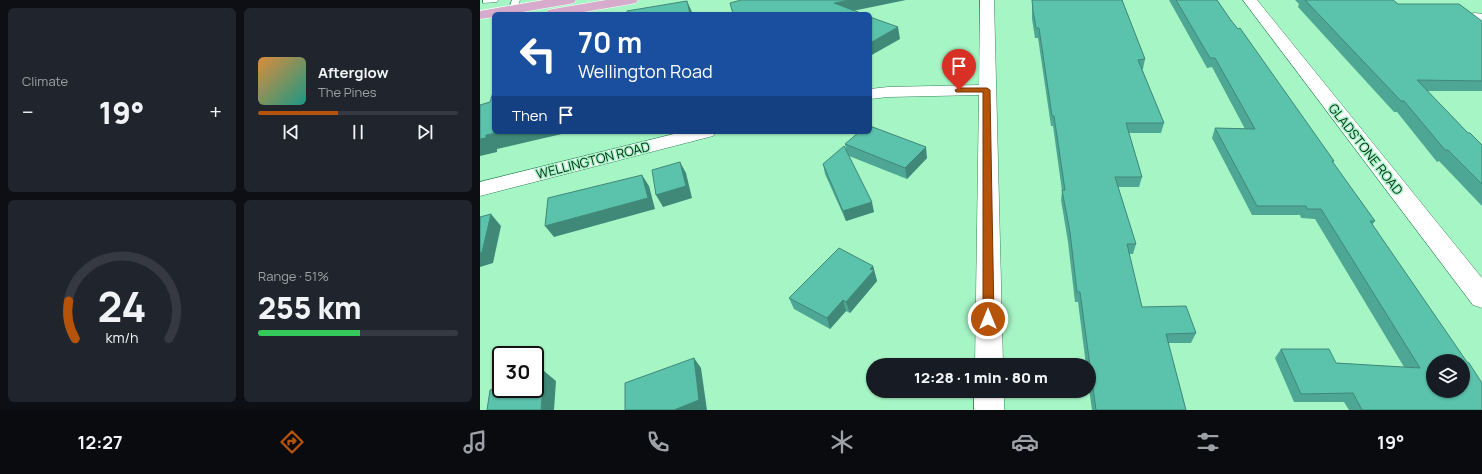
<!DOCTYPE html>
<html lang="en">
<head>
<meta charset="utf-8">
<style>
  :root { --surface:#171b24; --page:#20242c; --text:#f1f3f6; --muted:#9ea1a6; --line:#363941; --accent:#b45309 }
  body { margin:0; font-family:Manrope,sans-serif; background:var(--page); color:var(--text); height:100vh; display:flex; flex-direction:column; font-size:15px; white-space:nowrap }
  * { box-sizing:border-box; margin:0 }
  p { font-size:13px; color:var(--muted) }
  .icon { flex:none; width:22px; height:22px; fill:none; stroke:currentColor; stroke-width:2; stroke-linecap:round; stroke-linejoin:round }
  .map { position:relative; flex:1; overflow:hidden }
  .panel { display:flex; flex-direction:column; gap:8px; padding:8px; background:#0d0f14; width:480px }
  .panel>* { flex:none }
  .banner { position:absolute; left:12px; top:12px; width:380px; height:122px; border-radius:6px; box-shadow:0 1px 3px #0004; background:#1a4fa0; color:#fff; overflow:hidden }
  .tools { position:absolute; left:946px; top:354px; display:grid; gap:8px }
  .tools a { display:grid; place-items:center; width:44px; height:44px; border-radius:50%; background:var(--surface); box-shadow:0 1px 3px #0004; font-size:20px }
  .speed { position:absolute; left:12px; top:346px; display:flex; gap:8px; font-size:20px; font-weight:700; text-align:center }
  .speed>* { display:grid; place-content:center; width:52px; height:52px; border-radius:50%; background:var(--surface); box-shadow:0 1px 3px #0004; line-height:1 }
  .speed .limit { border:2px solid #111; border-radius:6px; background:#fff; color:#111 }
  .pin { position:absolute; display:grid; place-items:center; width:34px; height:34px; color:#fff; margin:-41px -17px; border-radius:50% 50% 50% 0; rotate:-45deg; box-shadow:0 0 4px #0007 }
  .pin .icon { rotate:45deg }
  .me { position:absolute; width:44px; margin:-22px; rotate:0deg; stroke-linejoin:round; filter:drop-shadow(0 0 3px #0008) }
  .turn { display:flex; align-items:center; gap:14px; height:84px; padding:0 20px; font-size:18px }
  .turn .icon { width:52px; height:52px; stroke-width:2.5 }
  .turn b { display:block; font-size:28px; line-height:34px }
  .then { display:flex; align-items:center; height:38px; padding:0 20px; background:#0003; gap:8px; font-size:15px }
  .big { font-size:30px; font-weight:800; line-height:1.1 }
  .panel .card { flex:1; display:flex; flex-direction:column; justify-content:center; gap:6px; min-width:0; padding:0 14px; border-radius:6px; background:var(--page) }
  .panel .dial { align-items:center; gap:0 }
  .dial svg { height:104px; overflow:visible; fill:none; stroke:var(--line); stroke-width:7; stroke-linecap:round; text-anchor:middle }
  .dial text { fill:var(--text); stroke:none }
  .song { display:flex; align-items:center; gap:12px }
  .cover { width:48px; height:48px; border-radius:6px; background:linear-gradient(135deg,hsl(30 70% 55%),hsl(170 70% 35%)) }
  .played { height:4px; border-radius:2px; background:linear-gradient(90deg,var(--accent) 40%,var(--line) 40%) }
  .keys { display:flex; justify-content:space-around; direction:ltr }
  .heat { display:flex; justify-content:space-between; align-items:center; font-size:22px; direction:ltr }
  .charge { height:6px; border-radius:3px; background:linear-gradient(90deg,#34c759 51%,var(--line) 0) }
  .panel .tiles { flex:1; display:grid; gap:8px; grid-template-columns:repeat(2,1fr) }
  .trip { position:absolute; left:386px; top:358px; width:230px; height:40px; border-radius:20px; background:var(--surface); box-shadow:0 1px 3px #0004; font-weight:800; line-height:40px; text-align:center }
  .tab-bar { display:flex; height:64px; justify-content:space-around; align-items:center; background:#090b0e; color:var(--muted) }
  .tab-bar .icon { width:28px; height:28px }
  .tab-bar .selected { color:var(--accent) }
  .tab-bar b { font-size:18px; color:var(--text) }
  main { display:flex; flex:1; min-height:0 }
  .map>svg:first-child { display:block }
  .lines { fill:none; stroke-linecap:round; stroke-linejoin:round }
  .lane-casing { stroke:#36855b; stroke-width:1 }
  .street-casing { stroke:#36855b; stroke-width:1 }
  .primary-casing { stroke:#fff; stroke-width:1 }
  .lane { fill:#fff; fill-rule:evenodd }
  .street { fill:#fff; fill-rule:evenodd }
  .primary { fill:#d6abcb; fill-rule:evenodd }
  .wall { fill:#4ea794 }
  .shaded-wall { fill:#408878 }
  .building { fill:#5bc2ac; stroke:#408878; fill-rule:evenodd }
  .route { fill:#b45309; stroke:#753606 }
  .labels { text-anchor:middle; dominant-baseline:central; stroke-width:3; stroke-linejoin:round; paint-order:stroke }
  .street-label { font-size:13px; fill:#042615; stroke:#a6f5c5 }
</style>
</head>
<body>
<main>
<section class="panel">
<div class="tiles">
<div class="card"><p>Climate</p>
<div class="heat"><a>−</a><b class="big">19°</b><a>+</a></div>
</div>
<div class="card">
<div class="song"><i class="cover"></i><div><b>Afterglow</b><p>The Pines</p></div></div>
<div class="played"></div>
<div class="keys"><svg class="icon" aria-label="previous" viewBox="0 0 24 24"><path d="M18 5L8 12l10 7zM5 5v14"/></svg><svg class="icon" aria-label="pause" viewBox="0 0 24 24"><path d="M8 5v14M16 5v14"/></svg><svg class="icon" aria-label="next" viewBox="0 0 24 24"><path d="M6 5l10 7-10 7zM19 5v14"/></svg></div>
</div>
<div class="card dial"><svg viewBox="0 0 100 80">
<path d="M14 69A42 42 0 1 1 86 69"/>
<path d="M14 69A42 42 0 0 1 9 40" stroke="#b45309"/>
<text x="50" y="56" font-size="32" font-weight="700">24</text>
<text x="50" y="72" font-size="11">km/h</text>
</svg></div>
<div class="card"><p>Range · 51%</p><b class="big">255 km</b><div class="charge"></div></div>
</div>
</section>
<div class="map">
<svg width="1002" height="410" viewBox="0 0 1002 410">
  <rect width="100%" height="100%" fill="#a6f5c5"/>
  <g class="lines">
    <defs>
      <path id="lane" d="M3,0H18L17,2L3,3Z
        M32,0H40L37,9L33,11L29,9Z"/>
      <path id="street" d="M500,0H514L523,365H495L499,95L408,97L390,99V89L408,87L499,85Z
        M763,0H777L1002,278V308L993,305Z
        M995,13L1002,14V22L990,20L988,17L990,14Z
        M202,132H236L233,136L0,196V182Z
        M494,391H524V410H494Z"/>
      <path id="primary" d="M64,0H96L94,3L89,4L31,14H14V17L0,19V11Z
        M126,0H158L156,3L151,4L92,14L66,13L68,10L73,9Z"/>
    </defs>
    <use href="#lane" class="lane-casing"/>
    <use href="#street" class="street-casing"/>
    <use href="#primary" class="primary-casing"/>
    <use href="#lane" class="lane"/>
    <use href="#street" class="street"/>
    <use href="#primary" class="primary"/>
  </g>
  <path class="wall" d="M552,0H642L665,59L663,69H662L684,123L681,133H649L662,177L659,187H638L656,244L653,254H649L662,307L716,333L711,343H688L706,410H612L609,389V365H606L598,302H595L588,242L581,200L582,191L573,126H571L558,38H555L552,19Z
    M689,0H737L750,19L854,161L853,163L895,221L892,225L1002,410H869L864,402H814L795,358L801,349L856,363L924,367L835,219L821,218L820,215H772L732,138L735,128L765,129L732,67L727,68Z
    M815,0H913L918,4L1002,21V91H947L988,133L1002,145V206L959,161L957,162L917,112H914L818,7L819,4Z
    M365,144L447,158L427,179L369,156L394,212L366,221L345,174L343,164L366,150Z
    M393,266L397,281L370,313L366,311L350,329L314,309L309,298Z"/>
  <path class="shaded-wall" d="M370,0H426L358,14L354,3Z
    M207,1L212,12V14H210Z
    M418,27L420,39L390,56V43Z
    M21,132H94L86,134V133L17,149V152L0,156V139L6,135Z
    M446,147L447,158L427,179L425,168Z
    M200,162L206,173L212,198L183,207L176,195Z
    M162,175L169,186L175,209L74,237L65,226Z
    M392,202L394,212L366,221L363,211Z
    M11,214L21,226L13,263L0,267V253Z
    M393,266L397,281L370,313L366,302L390,269Z
    M363,300L366,311L350,329L347,318Z
    M214,358L221,368L227,410H194Z
    M64,371L76,381L74,410H61Z"/>
  <path class="building" d="M261,0H370L354,3L383,14H308L305,13L299,14H253L250,3Z
    M552,0H642L665,59L658,60L684,123H646L662,177H635L656,244H647L662,307L706,306L716,333L686,334L706,410H616L600,292H597L590,232L582,190H585L574,116H572L559,28H556L553,10Z
    M696,0H737L750,19L758,29L760,28L854,161H852L895,221H890L987,362L989,363L1002,383V410H882L873,393L821,394L801,349H849L856,363L940,368L841,209H827L826,206H777L735,128L775,129L735,58H730ZM953,361H983V391H953Z
    M825,0H913L918,4H979L1002,21V81L937,80L988,133H990L1002,145V184L968,150H965L924,101H921Z
    M207,1L210,14H147V11Z
    M390,17L418,27L390,43Z
    M14,89V132H21L6,135V138L0,139V105L10,102Z
    M390,126L446,147L425,168L365,144L379,132H390Z
    M364,146L392,202L363,211L343,164Z
    M200,162L206,186L176,195L172,170Z
    M162,175L168,198L65,226L68,198Z
    M11,214L2,252L0,253V217Z
    M359,248L393,266L390,269L394,270L366,302L363,300L347,318L309,298Z
    M214,358L219,400L194,410H145V383Z
    M64,371L61,410H7L10,390L21,386V389H55V375Z"/>
  <path class="route" d="M479,88H507L510,90L514,319L512,322L508,324L504,322L503,319V92H476L475,90Z"/>
  <g class="labels">
    <g class="street-label">
      <text transform="translate(886 149) rotate(52)">GLADSTONE ROAD</text>
      <text transform="translate(113 160) rotate(-14)">WELLINGTON ROAD</text>
    </g>
  </g>
</svg>
<div class="tools">
<a><svg class="icon" aria-label="layers" viewBox="0 0 24 24"><path d="M12 4l9 5-9 5-9-5zM3 14l9 5 9-5"/></svg></a>
</div>
<div class="speed"><div class="limit">30</div></div>
<div class="pin" style="left:479px;top:90px;background:#d93025"><svg class="icon" aria-label="arrive" viewBox="0 0 24 24"><path d="M6 21V4h12l-3 4 3 4H6"/></svg></div>
<svg class="me" style="left:508px;top:319px" viewBox="-20 -20 40 40"><circle r="17" fill="#b45309" stroke="#fff" stroke-width="3"/><path d="M0-11L8 9 0 5-8 9z" fill="#fff"/></svg>
<div class="trip">12:28 · 1 min · 80 m</div>
<div class="banner">
<div class="turn"><svg class="icon" aria-label="left" viewBox="0 0 24 24"><path d="M17 20v-9H6M10 6l-5 5 5 5"/></svg><div><b>70 m</b>Wellington Road</div></div>
<div class="then">Then<svg class="icon" aria-label="arrive" viewBox="0 0 24 24"><path d="M6 21V4h12l-3 4 3 4H6"/></svg></div>
</div>
</div>
</main>
<nav class="tab-bar">
<b>12:27</b>
<svg class="icon selected" aria-label="directions" viewBox="0 0 24 24"><path d="M12 3l9 9-9 9-9-9zM9 14v-3h6M13 9l2 2-2 2"/></svg>
<svg class="icon" aria-label="music" viewBox="0 0 24 24"><path d="M9 18V5l10-2v13"/><circle cx="6" cy="18" r="3"/><circle cx="16" cy="16" r="3"/></svg>
<svg class="icon" aria-label="phone" viewBox="0 0 24 24"><path d="M5 4h4l2 5-3 2q2 4 5 5l2-3 5 2v4C11 20 4 13 5 4z"/></svg>
<svg class="icon" aria-label="climate" viewBox="0 0 24 24"><path d="M12 3v18M4 7l16 10M4 17L20 7"/></svg>
<svg class="icon" aria-label="car" viewBox="0 0 24 24"><path d="M5 17H2v-5l4-1 3-4h7l3 4 3 1v5h-3M9 17h6M6 11h13"/><circle cx="7" cy="17" r="2"/><circle cx="17" cy="17" r="2"/></svg>
<svg class="icon" aria-label="filters" viewBox="0 0 24 24"><path d="M4 7h16M4 17h16"/><circle cx="9" cy="7" r="2"/><circle cx="15" cy="17" r="2"/></svg>
<b>19°</b>
</nav>
</body>
</html>
